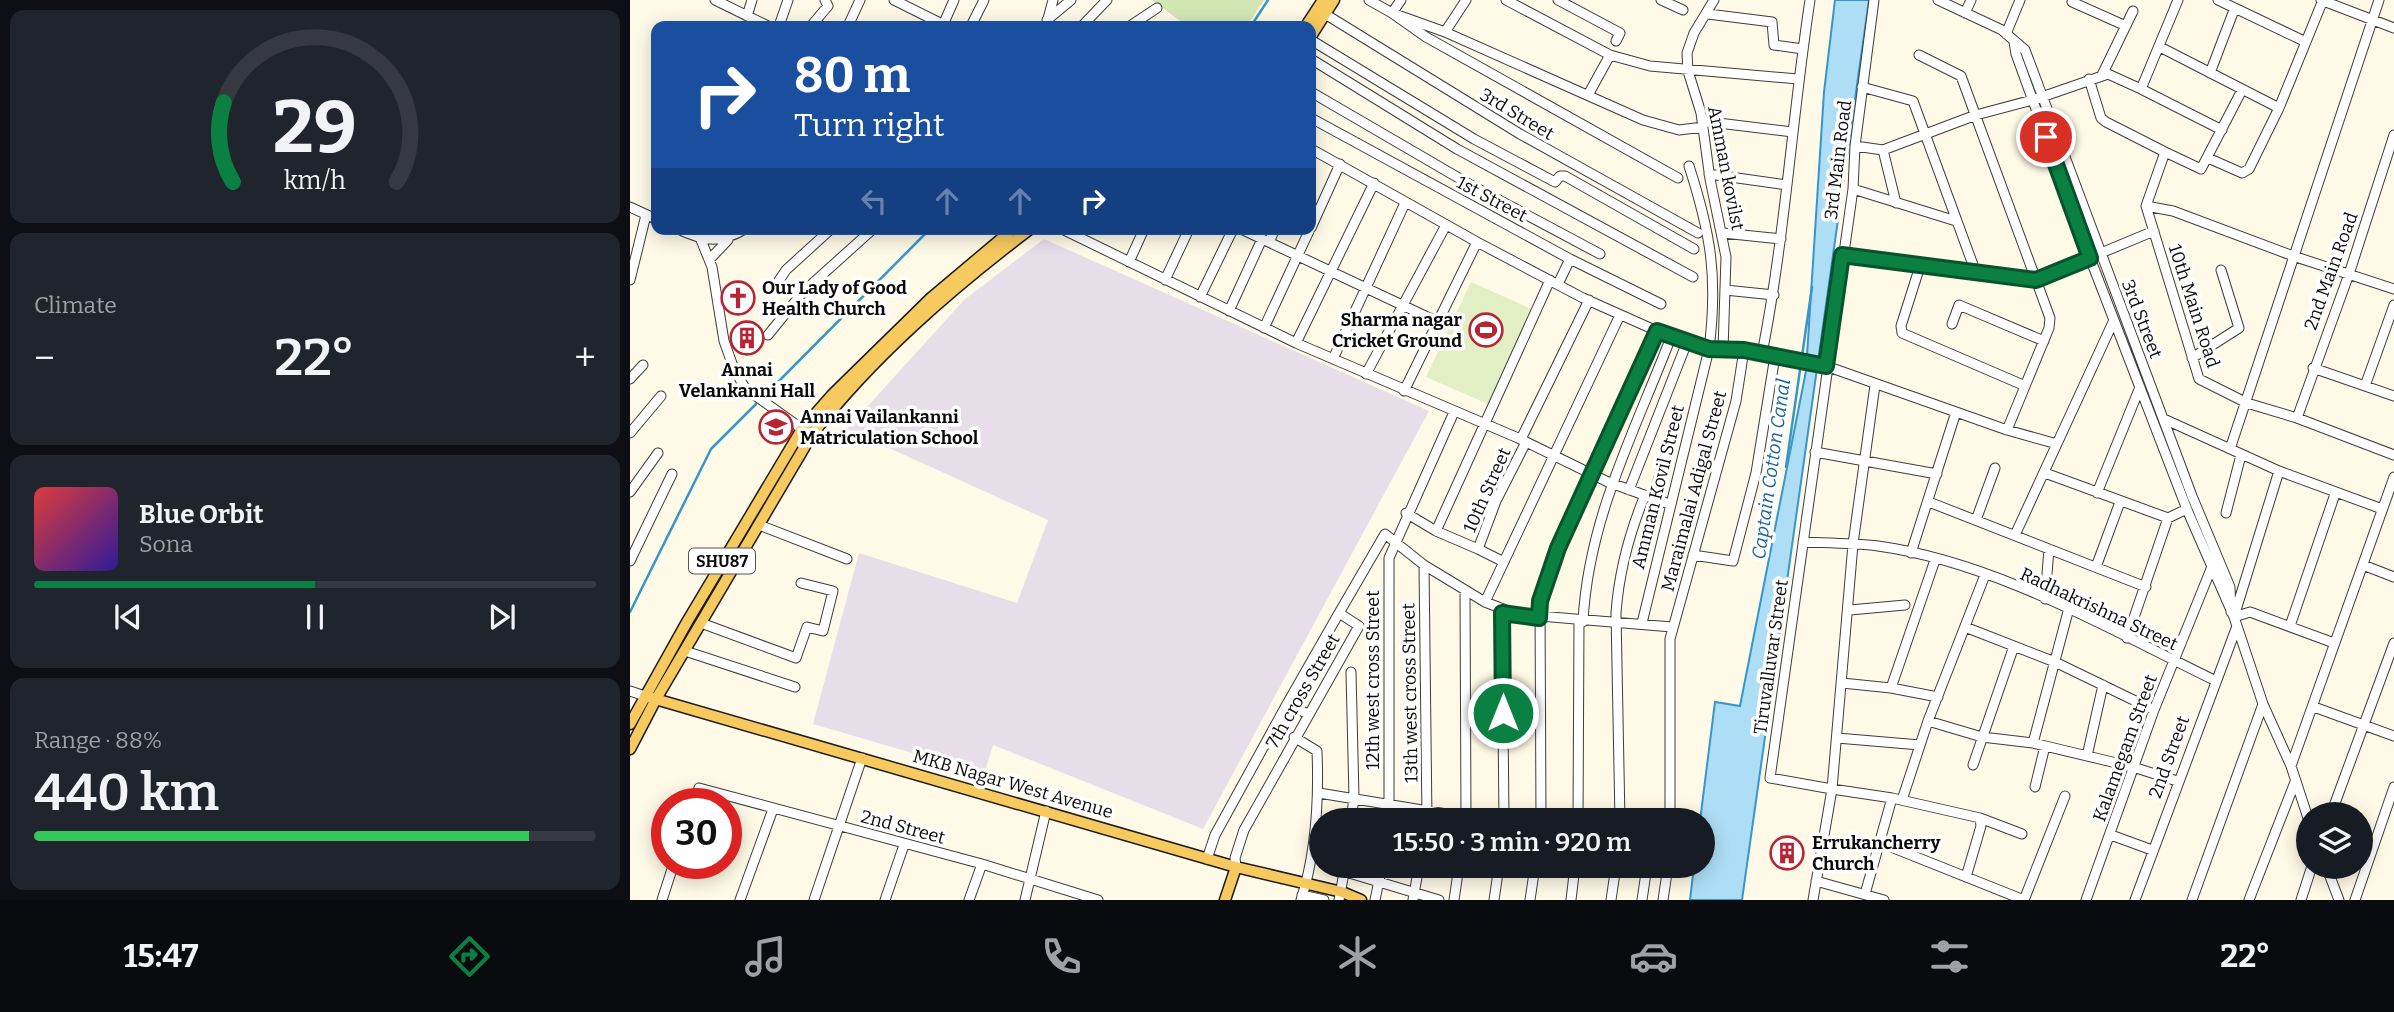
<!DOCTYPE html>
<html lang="en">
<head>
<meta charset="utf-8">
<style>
  :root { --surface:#171b24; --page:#20242c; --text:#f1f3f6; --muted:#9ea1a6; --line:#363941; --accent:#0b8043 }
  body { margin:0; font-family:Bitter,serif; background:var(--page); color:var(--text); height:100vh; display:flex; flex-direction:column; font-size:26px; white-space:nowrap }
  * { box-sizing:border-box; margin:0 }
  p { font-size:23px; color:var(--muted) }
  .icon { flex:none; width:38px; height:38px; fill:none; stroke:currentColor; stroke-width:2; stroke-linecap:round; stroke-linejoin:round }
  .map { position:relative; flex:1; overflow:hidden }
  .panel { display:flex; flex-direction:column; gap:10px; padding:10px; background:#0d0f14; width:630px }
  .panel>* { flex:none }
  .hud { position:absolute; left:21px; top:21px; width:665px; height:214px; border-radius:14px; box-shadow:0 4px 18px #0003; background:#1a4fa0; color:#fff; overflow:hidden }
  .controls { position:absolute; left:1666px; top:802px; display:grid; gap:14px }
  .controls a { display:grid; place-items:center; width:77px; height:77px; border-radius:50%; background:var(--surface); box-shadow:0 4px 18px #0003; font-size:35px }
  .speed { position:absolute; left:21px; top:788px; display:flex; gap:14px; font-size:35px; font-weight:700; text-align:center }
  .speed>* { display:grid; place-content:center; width:91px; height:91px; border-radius:50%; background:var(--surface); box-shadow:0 4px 18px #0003; line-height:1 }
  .speed .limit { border:10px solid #d22; background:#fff; color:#111 }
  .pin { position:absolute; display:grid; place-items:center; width:60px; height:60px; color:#fff; margin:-30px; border:4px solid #fff; border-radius:50%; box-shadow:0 2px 7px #0007 }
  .me { position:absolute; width:77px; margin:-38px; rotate:0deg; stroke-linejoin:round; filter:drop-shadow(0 0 5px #0008) }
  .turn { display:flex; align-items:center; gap:24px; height:147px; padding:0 28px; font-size:32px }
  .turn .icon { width:91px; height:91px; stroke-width:2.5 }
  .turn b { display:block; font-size:49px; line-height:60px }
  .lanes { display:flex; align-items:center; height:66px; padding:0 28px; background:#0003; justify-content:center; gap:35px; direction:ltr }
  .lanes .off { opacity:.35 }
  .big { font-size:52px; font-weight:600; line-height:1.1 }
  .panel .widget { flex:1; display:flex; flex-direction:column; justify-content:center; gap:10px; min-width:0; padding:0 24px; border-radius:14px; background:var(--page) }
  .panel .dial { align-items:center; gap:0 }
  .dial svg { height:182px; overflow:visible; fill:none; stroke:var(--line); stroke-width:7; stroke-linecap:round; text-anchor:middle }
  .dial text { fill:var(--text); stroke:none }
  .song { display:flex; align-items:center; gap:21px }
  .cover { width:84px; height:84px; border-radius:10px; background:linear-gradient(135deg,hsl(0 70% 55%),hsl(250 70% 35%)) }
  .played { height:7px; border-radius:4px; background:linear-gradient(90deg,var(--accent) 50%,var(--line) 50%) }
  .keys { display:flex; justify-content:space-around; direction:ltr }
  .heat { display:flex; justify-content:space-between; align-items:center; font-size:38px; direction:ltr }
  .charge { height:10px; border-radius:5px; background:linear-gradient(90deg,#34c759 88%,var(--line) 0) }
  .trip { position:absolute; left:679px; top:808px; width:406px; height:70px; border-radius:35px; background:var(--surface); box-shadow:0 4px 18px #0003; font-weight:600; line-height:70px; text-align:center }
  .dock { display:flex; height:112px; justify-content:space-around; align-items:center; background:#090b0e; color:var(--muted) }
  .dock .icon { width:49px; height:49px }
  .dock .selected { color:var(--accent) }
  .dock b { font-size:32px; color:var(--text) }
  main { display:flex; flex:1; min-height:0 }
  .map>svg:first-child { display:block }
  .industrial { fill:#e8dee9 }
  .green { fill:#d1e7b3 }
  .pitch { fill:#e2efc5 }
  .water { fill:#addef5; stroke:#3697cb; stroke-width:2 }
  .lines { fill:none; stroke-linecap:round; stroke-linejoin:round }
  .stream { stroke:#3697cb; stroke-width:2.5 }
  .minor-casing { stroke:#3d3d3d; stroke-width:11 }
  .major-casing { stroke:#1b1b1b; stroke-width:13 }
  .minor { stroke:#fff; stroke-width:9 }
  .major { stroke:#f7ca5f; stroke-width:10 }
  .route-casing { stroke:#07532c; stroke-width:18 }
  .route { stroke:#0b8043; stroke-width:12 }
  .labels { text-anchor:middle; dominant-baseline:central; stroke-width:7; stroke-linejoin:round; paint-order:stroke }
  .shield { fill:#fff; stroke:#545454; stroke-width:2 }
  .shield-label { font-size:16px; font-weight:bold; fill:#0a0a0a }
  .street-label { font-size:18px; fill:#0a0a0a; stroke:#fff }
  .poi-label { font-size:18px; font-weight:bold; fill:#0a0a0a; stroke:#fff; text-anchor:start }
  .water-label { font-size:19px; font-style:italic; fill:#176698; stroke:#fff }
</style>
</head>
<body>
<main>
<section class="panel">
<div class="widget dial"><svg viewBox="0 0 100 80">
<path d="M14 69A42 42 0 1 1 86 69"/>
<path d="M14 69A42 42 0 0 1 10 34" stroke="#0b8043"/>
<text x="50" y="56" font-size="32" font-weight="700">29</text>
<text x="50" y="72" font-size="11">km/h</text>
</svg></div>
<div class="widget"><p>Climate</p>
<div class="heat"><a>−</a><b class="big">22°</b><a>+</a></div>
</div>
<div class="widget">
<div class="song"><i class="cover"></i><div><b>Blue Orbit</b><p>Sona</p></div></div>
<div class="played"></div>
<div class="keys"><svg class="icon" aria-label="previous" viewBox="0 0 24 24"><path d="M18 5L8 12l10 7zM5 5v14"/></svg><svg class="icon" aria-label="pause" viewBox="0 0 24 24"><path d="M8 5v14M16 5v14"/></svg><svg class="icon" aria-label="next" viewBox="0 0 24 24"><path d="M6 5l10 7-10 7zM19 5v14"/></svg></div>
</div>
<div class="widget"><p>Range · 88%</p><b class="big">440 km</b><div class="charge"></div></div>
</section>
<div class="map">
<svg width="1764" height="900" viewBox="0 0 1764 900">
  <rect width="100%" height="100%" fill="#fff9e7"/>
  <path class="industrial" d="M414,239L799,411L573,829L363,745L354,774L183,724L229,553L387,603L418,520L217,429L334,300Z"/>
  <path class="green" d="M522,0H634L617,26H557Z"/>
  <path class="pitch" d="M841,282L904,310L860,405L796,377Z"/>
  <path class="water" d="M1205,0H1239L1112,900H1060L1064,866H1073V821H1070L1085,702L1110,706L1176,371L1194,92Z"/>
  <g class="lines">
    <path class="stream" d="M621,26L638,0
      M136,394L300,229
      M1156,467L1182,287
      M0,612L81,449L126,404"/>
    <defs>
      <path id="minor" d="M85,0L138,26
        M264,0L316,26
        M739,0L762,13L815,32L1013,120L1049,130L1073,127
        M771,0L762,13L796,37L1048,178
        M876,0L980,55L1020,66L1168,79
        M928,0L990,33L986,41
        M1031,0L1053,10
        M1084,0L1064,33L1057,53L1058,71L1071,113L1080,179L1096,257L1093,350
        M1308,0L1372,30L1395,50L1562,496L1600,587L1601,612
        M1588,0L1676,42
        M1691,0L1764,28
        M1442,2L1496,26
        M1335,13L1341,0
        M695,14L890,134L1068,233
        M1078,14L1142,22L1144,45L1173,49
        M117,16L122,0
        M417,20L441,0
        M313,25L324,0
        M149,26L158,0
        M181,26L198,6L195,0
        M218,26L230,0
        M341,26L354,0
        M416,26L423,0
        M452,26L477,0
        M500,26L527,8
        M815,32L836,0
        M1376,34L1390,0
        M681,40L844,139L925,182L930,176H935L1064,249
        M1384,42L1386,54L1460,258L1558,512L1604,617L1633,704L1661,766L1678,818
        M1530,47L1649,108
        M1289,55L1331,76L1420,318L1419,328L1377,430
        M681,59L827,149L1063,277
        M1580,73L1604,10
        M1472,75L1503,11
        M1459,79L1471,118L1476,122L1535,152L1516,206L1569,379L1617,403L1667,418L1764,455
        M1232,87L1283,101L1346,273
        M1511,89L1592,130
        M681,92L839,184L970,254
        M958,95L980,55
        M681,118L940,259L1031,304
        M1072,121L1163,132
        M1225,146L1253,150L1346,115L1406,99L1478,74L1511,89L1548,0
        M1253,150L1266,203
        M1535,152L1571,169L1612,90
        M681,155L683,150L847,242L953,298L1036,335L1079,349L1114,350L1196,366L1377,430L1427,444
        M1578,158L1612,173L1619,169L1649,108L1693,0
        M1079,174L1157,185
        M1223,189L1326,221
        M1516,206L1543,211L1666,257L1764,289
        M0,207L26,219
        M681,228L710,164
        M48,229C73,241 90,244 115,229
        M432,229L666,343L888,438L978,482L1039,504
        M611,229L808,322
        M1093,233L1151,239
        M71,240L82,267L94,341L104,369L115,388L172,429
        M639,242L645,229
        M1212,255L1406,280L1524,231
        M79,260L98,240
        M499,262L514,229
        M1290,266L1271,326L1272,333L1393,385
        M0,280L16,215
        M535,280L559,229
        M928,284L940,259
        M144,288L156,270L201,229
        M1095,290L1144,295
        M570,297L603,229
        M599,311L632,239
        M1322,324L1329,305L1414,341
        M634,328L680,229
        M138,335L173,292L243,229
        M666,343L744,183
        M1132,354C1155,237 1162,118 1180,0
        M1562,358L1609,328L1591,270
        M703,359L775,203
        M1683,368L1764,396
        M736,374L816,225
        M0,379L13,365
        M1245,385L1223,544L1202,789L1262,798L1350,818L1351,826L1336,877
        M1735,386L1764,305
        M774,391L847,242
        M1667,418L1719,274L1764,135
        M1534,419L1649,471L1752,509
        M0,433L31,396
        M891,439L959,300
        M1600,449L1749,0
        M1185,452L1307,474
        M1415,473L1538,518L1557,509
        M999,490L1057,342
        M0,492L28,453
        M1467,493L1510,387
        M1023,498L1046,419
        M1299,502L1516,587
        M776,513L806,531L920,280
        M1596,513L1611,455
        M1346,520L1365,468
        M129,525L217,559
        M806,531L848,549L866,501L896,442
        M1385,535L1484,320
        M1173,542C1198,543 1223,543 1248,546C1365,562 1479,629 1584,680
        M848,549L874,562
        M1281,553L1326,412
        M1063,555L1103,561L1126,473L1145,356
        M0,561L42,474
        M794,565L797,821
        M1733,565L1764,577
        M1466,567L1490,502
        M835,590L836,821
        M1415,599L1419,549
        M855,602L990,315
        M1220,610L1275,605
        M1606,610L1649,471
        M872,613L874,821
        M1604,617L1620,612L1704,643
        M953,622C958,519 1005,431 1041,337
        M71,623L166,658L177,627L193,631L203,591L171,583
        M1012,623L1079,349C1088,278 1081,234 1059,166
        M1660,626L1705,494
        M1335,627L1425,662L1524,710
        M1497,638L1538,518
        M55,651L165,687
        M721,672L724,798L721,821
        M1212,683L1261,688L1305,560
        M1261,688L1308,697
        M0,691L15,696
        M657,704L709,613
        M1684,707L1764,736
        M1298,721L1352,737L1403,743L1503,767L1547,781
        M664,737L687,751C689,799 686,853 671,900
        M1207,738L1290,745
        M1403,743L1439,608
        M1457,756L1473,685
        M1343,765L1384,646
        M1661,766L1764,477
        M1405,787L1415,746
        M689,793L859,821
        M1272,800L1298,721L1355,575
        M64,803L69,788L352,864L468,900
        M1701,814L1764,643
        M1350,818L1392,834
        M759,821V558L824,412
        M911,821L910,601L928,548L1027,331
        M948,821L949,621
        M990,821L986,613C989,571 999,534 1015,495
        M1040,821V639L1106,401L1114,350
        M1481,835L1522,850
        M1251,843L1394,900
        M577,859L585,835L657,704L678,714
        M696,866L809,900
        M1696,866L1709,900
        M606,867L605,858L614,830L729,626L709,613L755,534L794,565L855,602L873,609L872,613L1042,627
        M1186,881L1254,900
        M1235,894L1262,798
        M672,895L694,900
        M32,900L44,863
        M110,900L143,809
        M184,900L232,758
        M255,900L274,845
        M339,900L352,864
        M395,900L416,811
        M709,900L715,867
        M745,900L752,866
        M783,900L789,866
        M824,900L829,866
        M864,900L869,866
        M900,900L905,866
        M941,900L945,866
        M981,900L986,866
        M1012,900L1017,866
        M1033,900L1038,866
        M1183,900L1202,789L1140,778L1223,189L1225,146L1244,0
        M1394,900L1435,796
        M1456,900L1524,710L1581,569
        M1505,900L1607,626
        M1562,900L1633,704
        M1619,900L1665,782
        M1671,900L1682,866
        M1725,900L1764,787"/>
      <path id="major" d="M676,26L693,0
        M681,36L704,0
        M15,696L606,867L712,892L731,900
        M0,724L57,622L172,429L202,395L301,298L383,229
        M0,749L26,699L181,436C242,357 321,289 400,229
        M595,900L606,867"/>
    </defs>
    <use href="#minor" class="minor-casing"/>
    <use href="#major" class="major-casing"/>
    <use href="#minor" class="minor"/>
    <use href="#major" class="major"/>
  </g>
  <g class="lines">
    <defs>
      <path id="route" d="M873,713L872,613L909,618L910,601L928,548L1027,331L1079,349L1114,350L1196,366L1212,255L1406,280L1460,258L1416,137"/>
    </defs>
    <use href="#route" class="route-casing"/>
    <use href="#route" class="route"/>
  </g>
  <defs>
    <symbol id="church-ring" viewBox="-11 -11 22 22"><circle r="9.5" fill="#fff" stroke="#b72534" stroke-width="1.5"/><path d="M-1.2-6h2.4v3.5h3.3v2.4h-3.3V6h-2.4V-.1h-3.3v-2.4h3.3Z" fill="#b72534"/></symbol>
    <symbol id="stadium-ring" viewBox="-11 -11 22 22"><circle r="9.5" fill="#fff" stroke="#b72534" stroke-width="1.5"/><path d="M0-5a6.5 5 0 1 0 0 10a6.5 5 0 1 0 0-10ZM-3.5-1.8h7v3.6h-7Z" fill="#b72534"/></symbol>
    <symbol id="building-ring" viewBox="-11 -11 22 22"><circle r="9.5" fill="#fff" stroke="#b72534" stroke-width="1.5"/><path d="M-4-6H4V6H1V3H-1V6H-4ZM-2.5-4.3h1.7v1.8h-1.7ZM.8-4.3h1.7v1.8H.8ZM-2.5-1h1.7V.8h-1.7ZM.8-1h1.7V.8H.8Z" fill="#b72534"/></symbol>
    <symbol id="school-ring" viewBox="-11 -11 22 22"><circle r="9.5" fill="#fff" stroke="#b72534" stroke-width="1.5"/><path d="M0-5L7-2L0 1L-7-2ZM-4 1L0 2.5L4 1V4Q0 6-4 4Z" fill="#b72534"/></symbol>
  </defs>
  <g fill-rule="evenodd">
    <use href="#church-ring" x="89" y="279" width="38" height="38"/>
    <use href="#stadium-ring" x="837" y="311" width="38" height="38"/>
    <use href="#building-ring" x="98" y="319" width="38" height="38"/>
    <use href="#school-ring" x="127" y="408" width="38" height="38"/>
    <use href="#building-ring" x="1138" y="834" width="38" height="38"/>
  </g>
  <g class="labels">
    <rect class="shield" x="59" y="548.5" width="66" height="25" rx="5"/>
    <g class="shield-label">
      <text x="92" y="561">SHU87</text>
    </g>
    <g class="street-label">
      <text transform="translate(887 114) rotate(31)">3rd Street</text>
      <text transform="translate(1208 160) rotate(-83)">3rd Main Road</text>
      <text transform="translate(1096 168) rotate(79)">Amman kovilst</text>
      <text transform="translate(862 199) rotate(28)">1st Street</text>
      <text transform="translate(1701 271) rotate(-70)">2nd Main Road</text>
      <text transform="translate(1564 306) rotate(72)">10th Main Road</text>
      <text transform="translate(1512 319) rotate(69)">3rd Street</text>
      <text transform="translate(1028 487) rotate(-76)">Amman Kovil Street</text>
      <text transform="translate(857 490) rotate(-66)">10th Street</text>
      <text transform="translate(1064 491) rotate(-75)">Maraimalai Adigal Street</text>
      <text transform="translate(1469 609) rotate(25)">Radhakrishna Street</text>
      <text transform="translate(1141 657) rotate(-82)">Tiruvalluvar Street</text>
      <text transform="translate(743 680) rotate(-90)">12th west cross Street</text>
      <text transform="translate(673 691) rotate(-60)">7th cross Street</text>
      <text transform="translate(780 693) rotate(-91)">13th west cross Street</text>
      <text transform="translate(1495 748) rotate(-70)">Kalamegam Street</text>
      <text transform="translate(1539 757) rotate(-70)">2nd Street</text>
      <text transform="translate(383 784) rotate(16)">MKB Nagar West Avenue</text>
      <text transform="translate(273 827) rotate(15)">2nd Street</text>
    </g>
    <g class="poi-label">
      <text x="132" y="288">Our Lady of Good<tspan x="132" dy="21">Health Church</tspan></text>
      <text x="832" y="320" text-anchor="end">Sharma nagar<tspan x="832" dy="21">Cricket Ground</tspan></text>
      <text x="117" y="370" text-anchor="middle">Annai<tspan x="117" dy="21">Velankanni Hall</tspan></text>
      <text x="170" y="417">Annai Vailankanni<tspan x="170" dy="21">Matriculation School</tspan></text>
      <text x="1182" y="843">Errukancherry<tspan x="1182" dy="21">Church</tspan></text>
    </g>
    <g class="water-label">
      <text transform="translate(1141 469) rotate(-82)">Captain Cotton Canal</text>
    </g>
  </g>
</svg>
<div class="controls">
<a><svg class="icon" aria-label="layers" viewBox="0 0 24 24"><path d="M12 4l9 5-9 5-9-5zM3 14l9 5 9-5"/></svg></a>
</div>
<div class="speed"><div class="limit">30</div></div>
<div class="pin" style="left:1416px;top:137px;background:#d93025"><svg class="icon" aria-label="arrive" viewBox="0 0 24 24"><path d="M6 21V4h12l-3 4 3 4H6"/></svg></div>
<svg class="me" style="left:873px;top:713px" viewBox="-20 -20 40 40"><circle r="17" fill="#0b8043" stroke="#fff" stroke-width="3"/><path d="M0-11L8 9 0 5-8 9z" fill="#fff"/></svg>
<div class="trip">15:50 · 3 min · 920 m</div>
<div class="hud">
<div class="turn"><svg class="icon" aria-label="right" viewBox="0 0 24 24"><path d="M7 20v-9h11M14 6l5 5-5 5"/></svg><div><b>80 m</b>Turn right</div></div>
<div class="lanes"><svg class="icon off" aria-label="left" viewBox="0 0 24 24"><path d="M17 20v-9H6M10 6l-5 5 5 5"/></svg><svg class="icon off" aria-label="ahead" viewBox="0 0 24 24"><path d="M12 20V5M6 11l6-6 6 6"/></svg><svg class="icon off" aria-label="ahead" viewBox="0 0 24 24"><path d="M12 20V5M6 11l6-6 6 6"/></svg><svg class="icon" aria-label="right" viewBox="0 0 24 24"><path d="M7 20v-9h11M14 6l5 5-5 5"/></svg></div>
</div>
</div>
</main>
<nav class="dock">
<b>15:47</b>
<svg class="icon selected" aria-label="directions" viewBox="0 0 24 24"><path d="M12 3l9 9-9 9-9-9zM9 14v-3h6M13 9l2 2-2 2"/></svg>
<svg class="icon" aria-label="music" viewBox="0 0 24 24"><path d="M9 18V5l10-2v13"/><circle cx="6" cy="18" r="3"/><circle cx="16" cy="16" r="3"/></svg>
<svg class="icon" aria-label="phone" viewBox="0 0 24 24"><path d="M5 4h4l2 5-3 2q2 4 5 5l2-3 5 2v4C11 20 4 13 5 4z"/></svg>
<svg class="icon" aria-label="climate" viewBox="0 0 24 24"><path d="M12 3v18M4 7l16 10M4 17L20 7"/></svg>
<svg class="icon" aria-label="car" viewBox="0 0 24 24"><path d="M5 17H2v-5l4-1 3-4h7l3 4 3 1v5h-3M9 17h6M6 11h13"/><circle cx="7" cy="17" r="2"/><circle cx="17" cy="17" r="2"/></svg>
<svg class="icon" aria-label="filters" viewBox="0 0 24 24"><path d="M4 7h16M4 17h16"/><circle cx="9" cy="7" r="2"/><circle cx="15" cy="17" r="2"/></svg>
<b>22°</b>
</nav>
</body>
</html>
